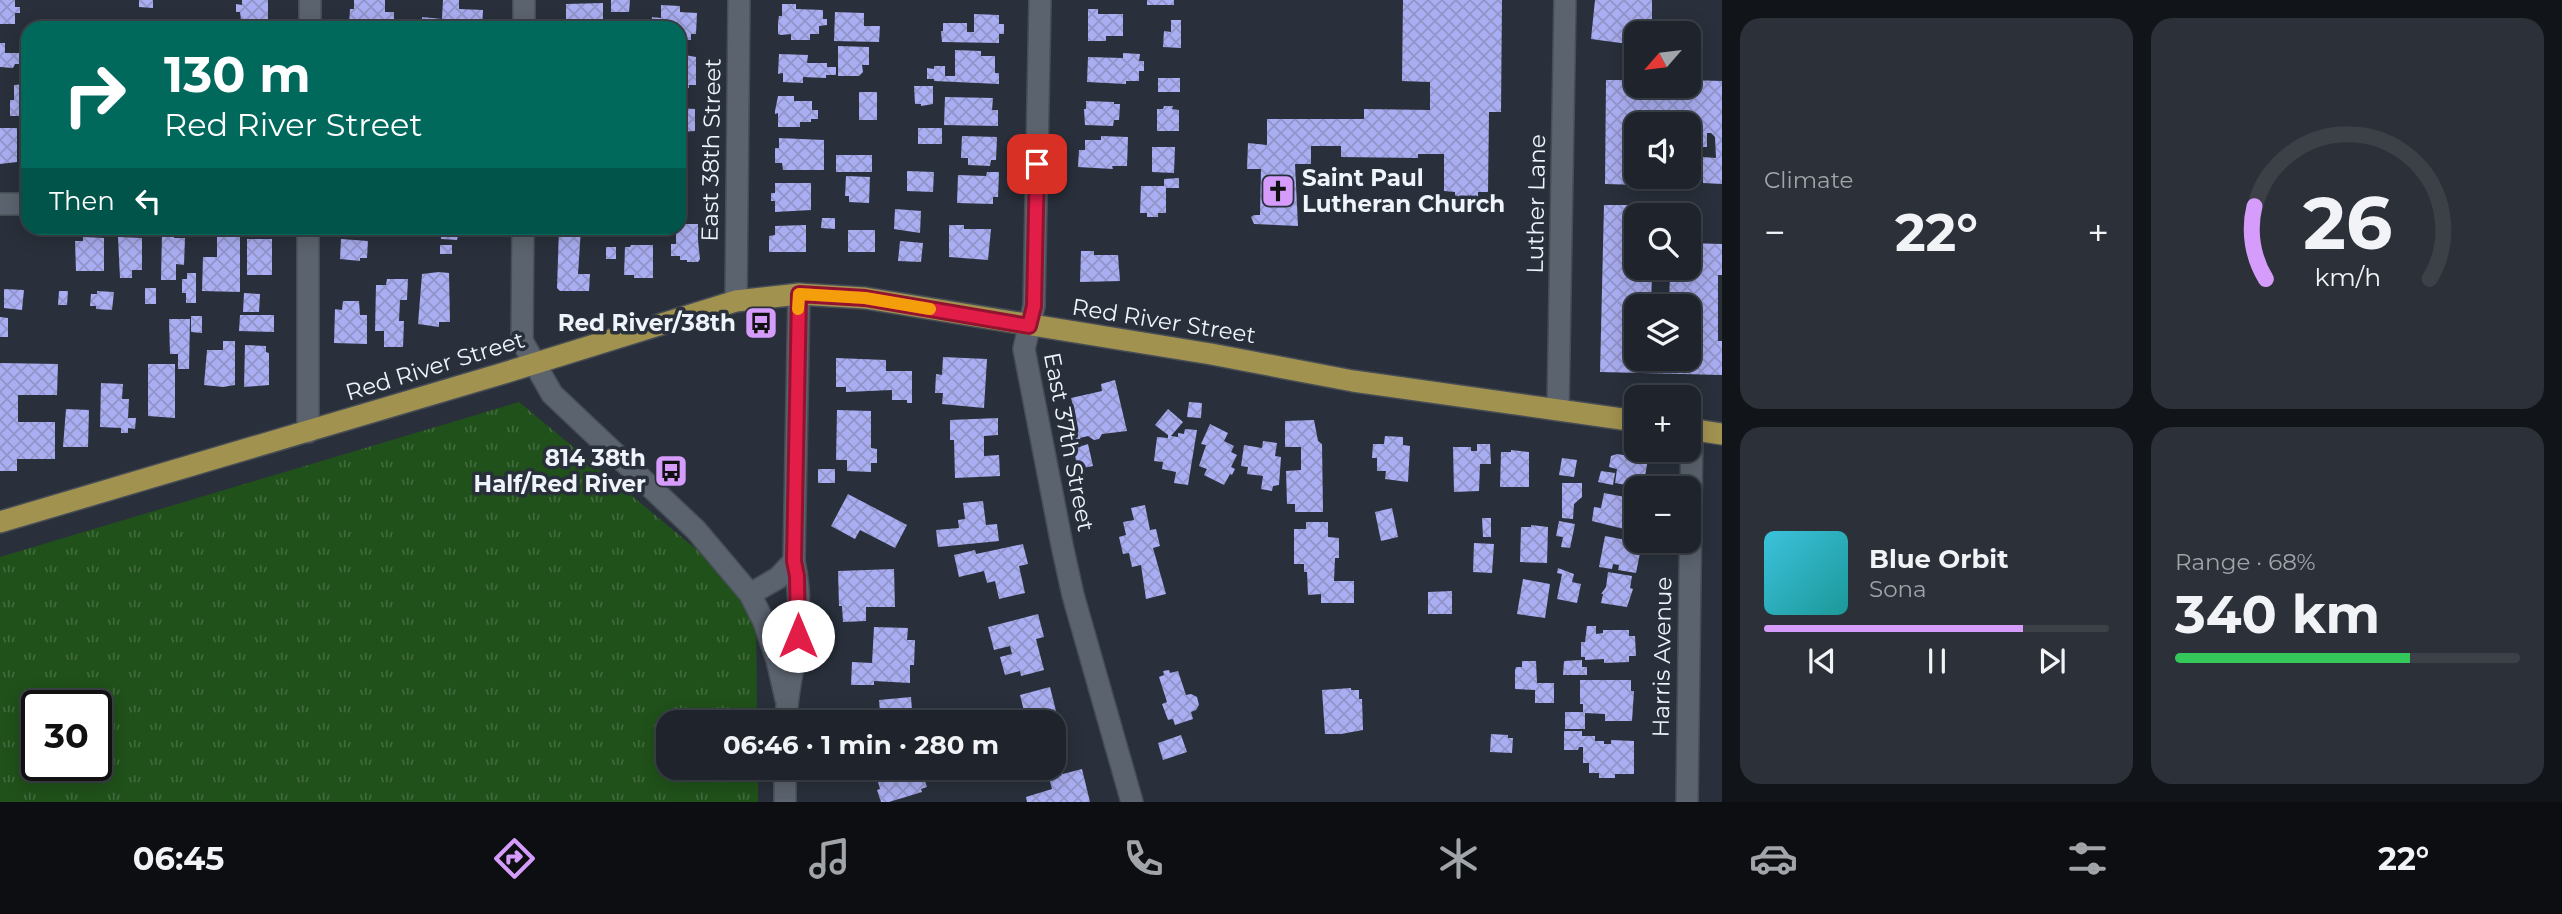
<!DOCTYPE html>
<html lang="en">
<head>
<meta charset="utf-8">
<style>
  :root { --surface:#1f242c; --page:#2c3038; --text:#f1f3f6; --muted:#a1a4a9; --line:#3c4148; --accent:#d59cfb }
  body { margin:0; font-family:Montserrat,sans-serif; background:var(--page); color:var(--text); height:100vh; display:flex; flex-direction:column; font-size:26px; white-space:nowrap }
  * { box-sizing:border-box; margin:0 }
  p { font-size:23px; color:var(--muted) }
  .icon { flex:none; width:38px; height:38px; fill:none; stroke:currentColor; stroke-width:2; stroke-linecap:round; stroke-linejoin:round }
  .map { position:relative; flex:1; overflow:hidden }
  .drawer { display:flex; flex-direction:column; gap:18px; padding:18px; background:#111418; width:840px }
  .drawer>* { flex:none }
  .guide { position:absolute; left:21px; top:21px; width:665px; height:214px; border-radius:21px; box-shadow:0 4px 18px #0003,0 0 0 2px var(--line); background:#00695c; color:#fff; overflow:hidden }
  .needle { width:46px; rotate:242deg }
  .tools { position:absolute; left:1624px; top:21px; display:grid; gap:14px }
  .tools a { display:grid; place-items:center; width:77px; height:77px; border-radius:14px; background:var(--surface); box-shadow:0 4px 18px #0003,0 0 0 2px var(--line); font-size:35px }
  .speed { position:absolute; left:21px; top:690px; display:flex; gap:14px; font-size:35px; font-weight:700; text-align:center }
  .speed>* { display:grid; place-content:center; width:91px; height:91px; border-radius:50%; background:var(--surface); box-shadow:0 4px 18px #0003,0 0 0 2px var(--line); line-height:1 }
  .speed .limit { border:4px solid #111; border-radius:10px; background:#fff; color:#111 }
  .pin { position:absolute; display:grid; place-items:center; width:60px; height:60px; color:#fff; margin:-30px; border-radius:14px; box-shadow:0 4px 10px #0006 }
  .me { position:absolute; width:77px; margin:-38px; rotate:0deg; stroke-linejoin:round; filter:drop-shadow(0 0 5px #0008) }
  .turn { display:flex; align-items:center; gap:24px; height:147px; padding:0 28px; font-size:32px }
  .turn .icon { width:91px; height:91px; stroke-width:2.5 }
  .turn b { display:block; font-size:49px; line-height:60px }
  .then { display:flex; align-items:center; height:66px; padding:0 28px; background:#0003; gap:14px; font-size:26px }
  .big { font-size:52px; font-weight:700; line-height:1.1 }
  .drawer .widget { flex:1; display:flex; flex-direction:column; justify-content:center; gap:10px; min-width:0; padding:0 24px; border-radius:21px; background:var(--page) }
  .drawer .dial { align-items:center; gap:0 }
  .dial svg { height:182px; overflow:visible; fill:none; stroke:var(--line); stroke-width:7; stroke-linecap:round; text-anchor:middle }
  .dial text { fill:var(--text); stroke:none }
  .song { display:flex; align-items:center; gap:21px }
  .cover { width:84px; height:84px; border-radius:10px; background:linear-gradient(135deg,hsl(190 70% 55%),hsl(180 70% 35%)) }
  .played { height:7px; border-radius:4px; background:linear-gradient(90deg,var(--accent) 75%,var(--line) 75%) }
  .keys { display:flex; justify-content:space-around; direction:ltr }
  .heat { display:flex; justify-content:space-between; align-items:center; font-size:38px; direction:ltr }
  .charge { height:10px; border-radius:5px; background:linear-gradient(90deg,#34c759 68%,var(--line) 0) }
  .drawer .tiles { flex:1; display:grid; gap:18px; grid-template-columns:repeat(2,1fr) }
  .trip { position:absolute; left:656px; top:710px; width:410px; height:70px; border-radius:21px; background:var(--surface); box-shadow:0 4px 18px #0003,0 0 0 2px var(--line); font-weight:700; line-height:70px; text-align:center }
  .menu { display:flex; height:112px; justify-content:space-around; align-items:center; background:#0c0e12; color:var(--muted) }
  .menu .icon { width:49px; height:49px }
  .menu .selected { color:var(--accent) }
  .menu b { font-size:32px; color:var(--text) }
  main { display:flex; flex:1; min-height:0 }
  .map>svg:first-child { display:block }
  .grass { fill:url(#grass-tufts); fill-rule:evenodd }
  .building { fill:url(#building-cross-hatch); fill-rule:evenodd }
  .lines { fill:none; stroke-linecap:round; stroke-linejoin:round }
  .minor-casing { stroke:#474d55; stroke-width:24 }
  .major-casing { stroke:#474d55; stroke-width:24 }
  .minor { stroke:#5b636e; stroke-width:21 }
  .major { stroke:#a29250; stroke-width:21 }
  .route-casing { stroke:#92132f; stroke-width:18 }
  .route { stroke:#e11d48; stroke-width:12 }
  .slow { stroke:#f59e0b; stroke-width:12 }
  .labels { text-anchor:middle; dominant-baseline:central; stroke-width:7; stroke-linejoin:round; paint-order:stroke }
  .street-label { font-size:23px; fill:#eff3fa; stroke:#29303b }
  .poi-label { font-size:23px; font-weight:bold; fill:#eff3fa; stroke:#29303b; text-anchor:end }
</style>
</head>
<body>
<main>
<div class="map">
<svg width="1722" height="802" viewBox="0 0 1722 802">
  <defs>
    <pattern id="grass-tufts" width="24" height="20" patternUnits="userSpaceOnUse" patternTransform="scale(1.75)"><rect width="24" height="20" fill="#20511a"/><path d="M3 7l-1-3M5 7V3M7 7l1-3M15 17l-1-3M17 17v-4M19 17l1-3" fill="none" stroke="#416a3c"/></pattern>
    <pattern id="building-cross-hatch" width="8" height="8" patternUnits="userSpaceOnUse" patternTransform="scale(1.75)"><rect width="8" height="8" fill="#a9adf1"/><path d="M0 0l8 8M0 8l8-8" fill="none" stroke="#9194c8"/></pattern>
  </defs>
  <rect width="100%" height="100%" fill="#29303b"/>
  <path class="grass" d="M519,402L750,594L756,607L757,723H668V768H758V802H0V557ZM37,705H96V765H37Z"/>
  <path class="building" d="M0,0H15V7H20V13H15V24H0Z
    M139,0H153V8L139,7Z
    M242,0H268V20L264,19L263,28H242L240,12H236V4L242,5Z
    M354,0H385V12H394V25H387V28L349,26L350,9H354Z
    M443,0H459V9L483,10L482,28H422V17L442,19Z
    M611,0H630L629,12H611Z
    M1147,0H1174V5H1147Z
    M1403,0H1502L1501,112H1489L1488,192H1478V204H1455V192L1444,191V154H1418V158L1341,157V146H1311V164H1295L1298,226L1254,224L1251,217L1254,215H1260L1261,169H1247L1248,143L1267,145V119H1364V109L1430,110V82L1402,81Z
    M1595,0H1652V33H1636V45L1591,39Z
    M603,3V28H566V4Z
    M782,4H796V9L823,10V19H827V25L819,26V34H810V40H791V34L781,35L778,34V22L779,16H782Z
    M661,5L680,6V12L697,13L696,34H691V40H679V28H651L652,17L661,18Z
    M1088,9H1098V14H1123V36H1106V41H1088Z
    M835,12L864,13V26H880L879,42L834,41Z
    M974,14L999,15V24H1004V34H999V43L942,42L941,31H943V23H967V32H974Z
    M1171,20H1181V48L1163,47L1164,31L1171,32Z
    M0,43H5V53H22L23,43H28V64H15L13,68L0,67Z
    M838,46L869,47V65H862L863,72L859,76H838Z
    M955,50L981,51V56H995V73H999V84L934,81V79H927V68L934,69V66H945V76H955Z
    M1123,53L1140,54L1139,61H1144V71H1139V81H1126V84L1087,82L1088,57L1123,58Z
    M679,54L696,57V85H689V88H679Z
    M779,54L808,55L807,63H827V67H836V75H826V78L803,77V83L783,82V73L778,74Z
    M1158,78H1180V92H1158Z
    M1606,80H1636V86H1689V80L1722,81V184L1703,183V157L1716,158L1715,137L1711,133H1707V147H1689V124H1671V115H1640V124H1636V177H1639V185L1605,184Z
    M28,84V116H10V100H14V85Z
    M914,86H933V104L921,106V104H915Z
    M859,92H877V120H859Z
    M778,96H794V101H812V110H818V119H811V122H800V127H778V113L775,114V111Z
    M945,97L993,98L992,110H998V126L944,125Z
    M1086,101L1114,102V104H1120L1119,120H1114L1113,126L1085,125L1084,109H1086Z
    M1164,106H1173L1172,109L1179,110V131H1157V109H1163Z
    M679,108L695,109V131L679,132Z
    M0,128H17V162L0,164Z
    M918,128H942V144H918Z
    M962,136L997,137L996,160H991L990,166L968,165V158H961Z
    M1101,136L1128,137L1127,166H1112L1113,169L1078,167L1079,150H1085V140H1101Z
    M779,138L824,140V170H783L782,163H775V148H779Z
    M1152,147H1175L1174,173L1152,172Z
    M679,151H685V175H679Z
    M836,155H872V172H836Z
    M907,171L934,172L933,192L907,191Z
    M987,172H999L998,197H993V204L957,203L958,175L986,176Z
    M846,176L870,177L869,203L849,202V196H845Z
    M1179,178V188H1166V213H1158V217H1147V213H1140L1141,186H1164V179Z
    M775,183H811V210L775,212V201H771V193H775Z
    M1604,205H1629V242H1636V268H1689V243L1722,244V275H1718V341H1722V375L1600,372ZM1652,273H1670L1669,306H1689V359H1636V306H1651Z
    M895,209L921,211L920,233L894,229Z
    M822,218H835V229L821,228Z
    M679,224H698V227H700L698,233L700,241H698L700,259L698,262H687V260H680V256H671V244H676V228H679Z
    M806,225V252H769V236L775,235V226Z
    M949,225H964V229H991L988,260L949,257Z
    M341,228H381V236H341Z
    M441,228H480V236H458L457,240L441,239Z
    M559,228H581L578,274H590L589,291H560L557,288Z
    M848,230H875V252H848Z
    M162,233L174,234V238H185L184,265L176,264V280H161Z
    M83,237L104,238V271H76L75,241H83Z
    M118,237L142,238V270H132V278H120Z
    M217,237H240V292L202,291L203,257H217Z
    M247,239H272V275H247Z
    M341,239L368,241L367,258H360V261L340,259Z
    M900,241L923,243L921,262L898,261Z
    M440,245H452V254H440Z
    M631,245H653V278H634V275H624L625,247H630Z
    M606,247H616V259H606Z
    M1081,251H1094V255H1118L1120,281L1080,282Z
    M439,272L449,273L450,322H439V327L418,324L422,274Z
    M187,273H196V303H186V293H182V279H187Z
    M387,279H408L407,300H400L399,321H404L403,347H384V331H375L376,285H386Z
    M145,288H156V304H145Z
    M4,289L24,290L22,310L4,308Z
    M59,291H68L67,305H58Z
    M97,291L114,292L112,310L96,309V306H90L91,294H97Z
    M244,293L260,294L259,312H243Z
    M343,301H359L360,315H367V344L334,343L335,309L342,310Z
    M240,315H274V332L239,331Z
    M191,316H202V333L191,332Z
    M0,317L8,318V337H0Z
    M169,319H190L189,369H178V354H170Z
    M223,341H235V385L223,387L204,385L207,350H223Z
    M245,345L266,346V352L269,353V385L244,387Z
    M943,357L987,359L984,408L942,404L943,393H935L936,374L942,375Z
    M836,358L886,360V371H912V403H907V400H892V390L846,392V387H836Z
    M0,363L58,364L57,395H18V422H55V459H17V471H0Z
    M148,364H175V418L148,416Z
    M1115,380L1127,431L1102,434L1099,439L1094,440L1088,436L1080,438L1082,446L1088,444L1093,466L1078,469L1065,411L1074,409L1071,398L1102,391L1101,384Z
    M101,383L123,384L122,399H129L128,418H136L135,429L128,428V433H121V428L100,427Z
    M1189,402L1202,403L1201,418L1187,417Z
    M66,409L89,410L88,447H63Z
    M1168,409L1183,422L1171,436L1178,437V433L1184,434L1185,429L1197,430L1188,485L1174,483L1176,472L1162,469L1163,462L1154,461L1157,437L1168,438V435L1155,425Z
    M837,410L871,411V448L877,449V463H871V472L847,471V460H836Z
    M998,418V435L984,436V456L999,455L1000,476L955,478L954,440H950V420Z
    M1314,420L1318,441L1322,444L1323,512H1295V504H1287L1286,471L1301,470V447H1285V421Z
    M1210,424L1228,433L1224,441L1234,446L1231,452L1237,455L1231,467L1235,469L1232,475L1230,474L1224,485L1204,475L1207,469L1199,466L1206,445L1201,444Z
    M1385,436L1403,437V445L1410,446L1408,482L1385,479L1386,471H1377V458H1372L1373,444H1384Z
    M1263,441L1277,443L1275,456L1281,457L1279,485L1273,486L1272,491L1261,489L1263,476L1247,474L1248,467L1241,466L1244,445L1262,448Z
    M1477,444H1490L1491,464H1480L1479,491L1454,492L1453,447H1471V451H1477Z
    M1511,450L1529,452V487H1500L1501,452H1511Z
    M1617,454L1648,459L1643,488L1615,483L1617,469L1609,467L1611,456Z
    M1562,458L1577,460L1574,477L1559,475Z
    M818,469H835V483H818Z
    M1601,471L1615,473L1613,485L1598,482Z
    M1562,483H1582V497L1574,504L1573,519L1562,518Z
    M1604,493L1636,499V532L1592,521L1594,507L1601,508Z
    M848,494L907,525L895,548L860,530L855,539L831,526Z
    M983,501L986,525L997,524L999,541L938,547L936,530L959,528L958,520L965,519L963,503Z
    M1145,505L1150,530L1156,529L1160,546L1153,548L1166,594L1146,599L1141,565L1132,567L1129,553L1123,554L1119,537L1126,535L1123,522L1134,520L1131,508Z
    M1392,508L1398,537L1381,541L1375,512Z
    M1482,518H1491V537H1483Z
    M1559,521L1575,524L1570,548L1561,547L1563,537L1556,536Z
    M1306,522H1328V537L1339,538V558H1335L1334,581H1354V603H1321V594L1308,595L1307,572H1304V564H1294V529H1306Z
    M1531,525L1548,527L1547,563L1520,562L1521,527H1531Z
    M1605,536L1642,543L1636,573L1618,570L1619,565L1613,564L1612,569L1599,567Z
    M1474,543L1494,544L1492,573L1473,572Z
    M1023,544L1028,564L1019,566L1025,593L999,599L995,581L987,583L984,571L959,577L954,555L975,550L976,554Z
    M1558,568L1574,574L1572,582L1581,584L1577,603L1557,599L1562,574L1557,573Z
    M894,569L895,607H866V621L843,622L842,606H839L838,571Z
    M1608,572L1632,576L1630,588L1633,589L1627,607L1601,603L1603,594H1601L1606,587Z
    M1523,579L1550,584L1545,618L1517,614Z
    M1452,591V614H1428V592Z
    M1038,614L1044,637L1036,639L1044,670L1021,676L1020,671L1005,675L1000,657L1012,654L1010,646L994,650L988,627Z
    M1587,626H1596V634L1603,633V630H1629V636H1635L1636,656H1629V662L1604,663V659L1585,660V657H1581V642H1585Z
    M874,627L908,628L907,640H915L914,665H910V683L874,681V685H851L852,662L872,663Z
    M1582,660V667H1587V675H1563L1564,661Z
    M1522,661H1536L1537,683H1554V703H1535V690L1515,689V670L1516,667H1522Z
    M1169,670L1170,673L1178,671L1186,695L1191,694L1197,697L1199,705L1196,710L1191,712L1193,719L1175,725L1173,719L1168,720L1162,704L1167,702L1159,677L1164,675L1163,671Z
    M1580,680H1631V691H1634L1632,721H1605V714L1585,713V729H1565V712H1583V704H1580Z
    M1050,687L1061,731L1054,733V723H1027L1020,695Z
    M1351,688V690H1359V699H1362L1363,730L1341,734H1325L1322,690Z
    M911,697L913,723H881L879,700Z
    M1564,731H1582V736H1595V741H1604V744H1611V740L1634,741V774H1615V778H1599V773H1589V763H1583V747H1579L1578,750H1564Z
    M1491,734L1508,735V738H1513L1512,753L1490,752Z
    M1181,735L1187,752L1163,760L1158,743Z
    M1054,751H1057L1063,774L1082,769L1090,802H1027L1026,797L1052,789L1049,778L1036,782L1032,768H1054Z
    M874,768H921L927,787L921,789L922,792L889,802H881L877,790L880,789Z"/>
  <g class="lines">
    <defs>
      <path id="minor" d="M1040,0L1034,306L1024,349L1062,545L1073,595L1132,802
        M310,28V0
        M524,28V0
        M0,204H28
        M523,228L522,341L552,394L696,530L750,594L764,622L777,660L786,699
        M736,301L739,0
        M1558,409L1565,0
        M308,432V228
        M750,594L778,578L794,561
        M786,723C786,693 795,666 797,637C800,613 799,585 794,561L799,294
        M785,802V768
        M1687,802L1692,429"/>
      <path id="major" d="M1689,429L1722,434
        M0,522L504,373L736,301L799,294L865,298L1211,354L1353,381L1636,421"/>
    </defs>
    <use href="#minor" class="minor-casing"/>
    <use href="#major" class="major-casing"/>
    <use href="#minor" class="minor"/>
    <use href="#major" class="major"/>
  </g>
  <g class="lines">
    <defs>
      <path id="route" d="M798,636L797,576L794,561L799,294L865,298L1029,326L1034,306L1037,164"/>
    </defs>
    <use href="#route" class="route-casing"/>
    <use href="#route" class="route"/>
    <path class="slow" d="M798,309L799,294L865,298L930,309"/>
  </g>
  <defs>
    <symbol id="church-square" viewBox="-11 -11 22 22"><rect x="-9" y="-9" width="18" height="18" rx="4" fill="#d59cfb" stroke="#29303b"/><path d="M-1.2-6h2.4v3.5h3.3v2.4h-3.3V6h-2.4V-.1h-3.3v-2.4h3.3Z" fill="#111"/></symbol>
    <symbol id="bus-square" viewBox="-11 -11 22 22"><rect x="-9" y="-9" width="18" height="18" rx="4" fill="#d59cfb" stroke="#29303b"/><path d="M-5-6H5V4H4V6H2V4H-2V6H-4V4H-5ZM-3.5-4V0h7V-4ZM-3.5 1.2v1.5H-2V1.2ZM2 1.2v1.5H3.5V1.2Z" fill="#111"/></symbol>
  </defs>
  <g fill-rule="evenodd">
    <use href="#church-square" x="1259" y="172" width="38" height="38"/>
    <use href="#bus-square" x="742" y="304" width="38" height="38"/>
    <use href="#bus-square" x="652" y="452" width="38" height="38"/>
  </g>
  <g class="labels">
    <g class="street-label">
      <text transform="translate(711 150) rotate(-89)">East 38th Street</text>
      <text transform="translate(1536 204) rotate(-89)">Luther Lane</text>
      <text transform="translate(1164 321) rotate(9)">Red River Street</text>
      <text transform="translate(435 366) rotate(-17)">Red River Street</text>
      <text transform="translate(1069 442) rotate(79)">East 37th Street</text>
      <text transform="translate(1662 657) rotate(-89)">Harris Avenue</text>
    </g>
    <g class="poi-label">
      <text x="1302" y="178" text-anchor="start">Saint Paul<tspan x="1302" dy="26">Lutheran Church</tspan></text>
      <text x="736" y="323">Red River/38th</text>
      <text x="646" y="458">814 38th<tspan x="646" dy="26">Half/Red River</tspan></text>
    </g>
  </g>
</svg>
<div class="tools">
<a><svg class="needle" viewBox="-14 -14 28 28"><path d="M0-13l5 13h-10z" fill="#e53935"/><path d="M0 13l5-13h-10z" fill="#a1a4a9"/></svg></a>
<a><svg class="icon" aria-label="sound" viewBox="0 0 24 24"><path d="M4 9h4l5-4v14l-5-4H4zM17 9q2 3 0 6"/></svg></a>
<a><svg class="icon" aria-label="search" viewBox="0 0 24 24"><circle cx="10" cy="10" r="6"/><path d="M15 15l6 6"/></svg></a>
<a><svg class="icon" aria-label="layers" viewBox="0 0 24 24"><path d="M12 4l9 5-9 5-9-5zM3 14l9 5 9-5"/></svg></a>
<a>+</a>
<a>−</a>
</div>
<div class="speed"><div class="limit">30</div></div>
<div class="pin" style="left:1037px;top:164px;background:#d93025"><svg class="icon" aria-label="arrive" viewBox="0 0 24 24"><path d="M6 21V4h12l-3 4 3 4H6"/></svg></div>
<svg class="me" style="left:798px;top:636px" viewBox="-20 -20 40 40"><circle r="19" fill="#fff"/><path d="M0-13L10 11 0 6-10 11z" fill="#e11d48"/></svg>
<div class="trip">06:46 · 1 min · 280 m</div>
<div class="guide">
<div class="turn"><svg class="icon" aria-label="right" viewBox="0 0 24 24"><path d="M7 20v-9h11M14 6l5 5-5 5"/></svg><div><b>130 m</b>Red River Street</div></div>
<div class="then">Then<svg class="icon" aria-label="left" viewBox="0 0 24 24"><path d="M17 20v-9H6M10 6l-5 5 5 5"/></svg></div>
</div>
</div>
<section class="drawer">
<div class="tiles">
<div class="widget"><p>Climate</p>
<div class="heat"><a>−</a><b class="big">22°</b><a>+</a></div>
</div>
<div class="widget dial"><svg viewBox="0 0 100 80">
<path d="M14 69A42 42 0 1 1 86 69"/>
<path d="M14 69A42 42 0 0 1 9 37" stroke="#d59cfb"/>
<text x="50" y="56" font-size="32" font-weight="700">26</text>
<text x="50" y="72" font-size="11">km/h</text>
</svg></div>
<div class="widget">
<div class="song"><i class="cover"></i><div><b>Blue Orbit</b><p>Sona</p></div></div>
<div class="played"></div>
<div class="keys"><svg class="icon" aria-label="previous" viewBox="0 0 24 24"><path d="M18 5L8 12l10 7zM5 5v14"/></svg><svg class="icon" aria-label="pause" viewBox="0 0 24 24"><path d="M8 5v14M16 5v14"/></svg><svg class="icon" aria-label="next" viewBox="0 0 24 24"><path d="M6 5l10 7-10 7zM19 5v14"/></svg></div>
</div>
<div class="widget"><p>Range · 68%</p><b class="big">340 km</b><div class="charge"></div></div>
</div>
</section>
</main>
<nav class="menu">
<b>06:45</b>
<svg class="icon selected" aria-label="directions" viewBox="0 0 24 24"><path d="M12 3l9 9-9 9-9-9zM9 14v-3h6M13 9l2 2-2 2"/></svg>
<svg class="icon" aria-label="music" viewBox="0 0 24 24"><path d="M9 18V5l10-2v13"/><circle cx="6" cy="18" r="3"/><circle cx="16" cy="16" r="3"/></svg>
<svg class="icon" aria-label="phone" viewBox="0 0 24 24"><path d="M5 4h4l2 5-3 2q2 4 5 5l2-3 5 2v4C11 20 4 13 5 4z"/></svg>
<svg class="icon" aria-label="climate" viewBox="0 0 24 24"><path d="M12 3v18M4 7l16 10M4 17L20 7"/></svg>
<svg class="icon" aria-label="car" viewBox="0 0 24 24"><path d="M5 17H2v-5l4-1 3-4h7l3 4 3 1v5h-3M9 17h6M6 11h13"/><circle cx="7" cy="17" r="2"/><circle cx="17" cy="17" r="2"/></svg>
<svg class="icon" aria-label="filters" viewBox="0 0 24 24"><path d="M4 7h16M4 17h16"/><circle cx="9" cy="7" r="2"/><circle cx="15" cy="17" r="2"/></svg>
<b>22°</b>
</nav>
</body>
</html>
